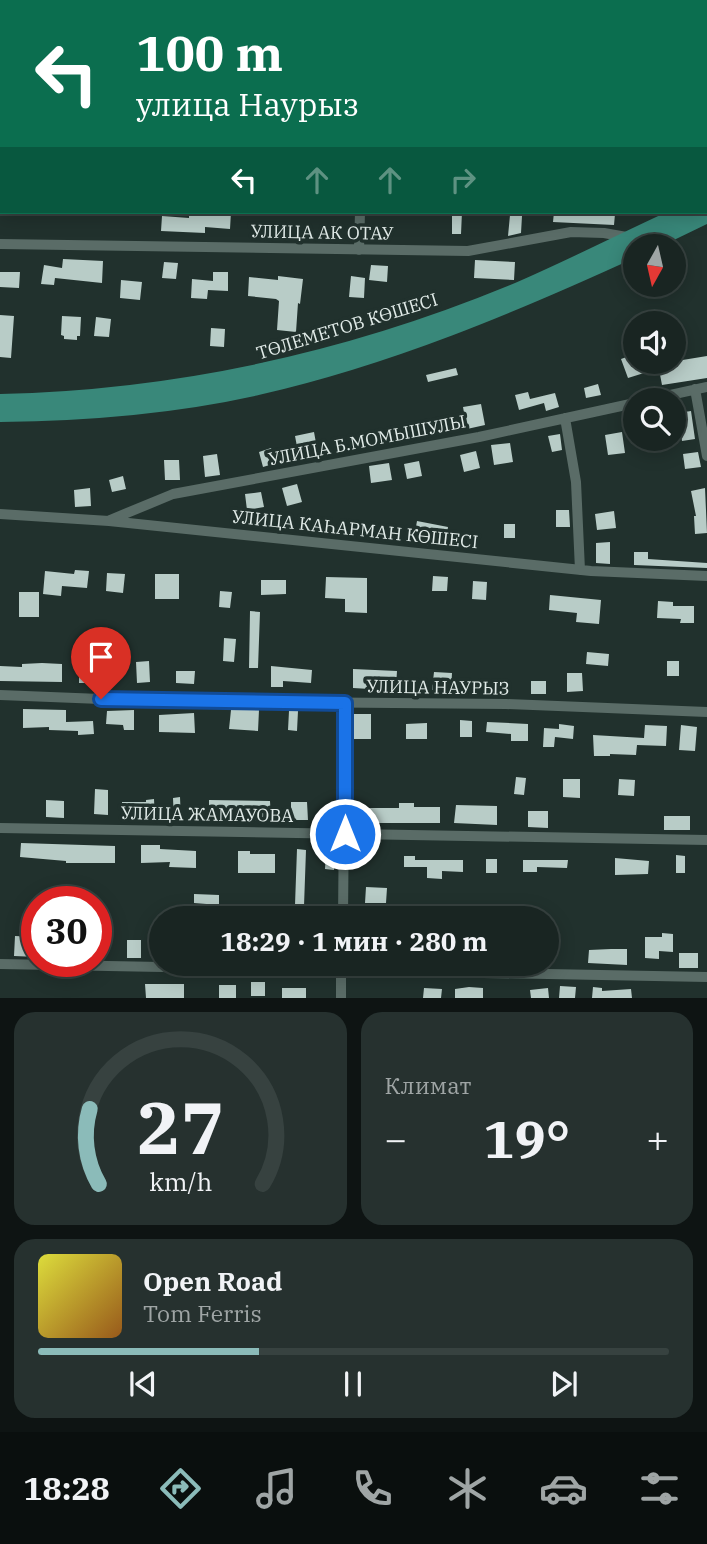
<!DOCTYPE html>
<html lang="ru">
<head>
<meta charset="utf-8">
<style>
  :root { --surface:#192522; --page:#26312f; --text:#f1f3f6; --muted:#9fa5a5; --line:#374240; --accent:#8bbbb9 }
  body { margin:0; font-family:"IBM Plex Serif",serif; background:var(--page); color:var(--text); height:100vh; display:flex; flex-direction:column; font-size:26px; white-space:nowrap }
  * { box-sizing:border-box; margin:0 }
  p { font-size:23px; color:var(--muted) }
  .icon { flex:none; width:38px; height:38px; fill:none; stroke:currentColor; stroke-width:2; stroke-linecap:round; stroke-linejoin:round }
  .map { position:relative; height:998px; overflow:hidden }
  .sheet { display:flex; flex-direction:column; gap:14px; padding:14px; background:#0e1413; flex:1 }
  .sheet>* { flex:none }
  .guide { position:absolute; left:0px; top:0px; width:707px; height:214px; box-shadow:0 4px 18px #0003,0 0 0 2px var(--line); background:#0b6e4f; color:#fff; overflow:hidden }
  .needle { width:46px; rotate:188deg }
  .fabs { position:absolute; left:623px; top:234px; display:grid; gap:14px }
  .fabs a { display:grid; place-items:center; width:63px; height:63px; border-radius:50%; background:var(--surface); box-shadow:0 4px 18px #0003,0 0 0 2px var(--line); font-size:35px }
  .speed { position:absolute; left:21px; top:886px; display:flex; gap:14px; font-size:35px; font-weight:700; text-align:center }
  .speed>* { display:grid; place-content:center; width:91px; height:91px; border-radius:50%; background:var(--surface); box-shadow:0 4px 18px #0003,0 0 0 2px var(--line); line-height:1 }
  .speed .limit { border:10px solid #d22; background:#fff; color:#111 }
  .pin { position:absolute; display:grid; place-items:center; width:60px; height:60px; color:#fff; margin:-72px -30px; border-radius:50% 50% 50% 0; rotate:-45deg; box-shadow:0 0 7px #0007 }
  .pin .icon { rotate:45deg }
  .me { position:absolute; width:77px; margin:-38px; rotate:0deg; stroke-linejoin:round; filter:drop-shadow(0 0 5px #0008) }
  .turn { display:flex; align-items:center; gap:24px; height:147px; padding:0 21px; font-size:32px }
  .turn .icon { width:91px; height:91px; stroke-width:2.5 }
  .turn b { display:block; font-size:49px; line-height:60px }
  .lanes { display:flex; align-items:center; height:66px; padding:0 21px; background:#0003; justify-content:center; gap:35px; direction:ltr }
  .lanes .off { opacity:.35 }
  .big { font-size:52px; font-weight:700; line-height:1.1 }
  .sheet .card { flex:1; display:flex; flex-direction:column; justify-content:center; gap:10px; min-width:0; padding:0 24px; border-radius:21px; background:var(--page) }
  .sheet .dial { align-items:center; gap:0 }
  .dial svg { height:182px; overflow:visible; fill:none; stroke:var(--line); stroke-width:7; stroke-linecap:round; text-anchor:middle }
  .dial text { fill:var(--text); stroke:none }
  .song { display:flex; align-items:center; gap:21px }
  .cover { width:84px; height:84px; border-radius:10px; background:linear-gradient(135deg,hsl(60 70% 55%),hsl(30 70% 35%)) }
  .played { height:7px; border-radius:4px; background:linear-gradient(90deg,var(--accent) 35%,var(--line) 35%) }
  .keys { display:flex; justify-content:space-around; direction:ltr }
  .heat { display:flex; justify-content:space-between; align-items:center; font-size:38px; direction:ltr }
  .sheet .tiles { flex:1; display:grid; gap:14px; grid-template-columns:1fr 1fr }
  .card:last-child { grid-column:span 2 }
  .trip { position:absolute; left:149px; top:906px; width:410px; height:70px; border-radius:35px; background:var(--surface); box-shadow:0 4px 18px #0003,0 0 0 2px var(--line); font-weight:700; line-height:70px; text-align:center }
  .tabs { display:flex; height:112px; justify-content:space-around; align-items:center; background:#0a0f0e; color:var(--muted) }
  .tabs .icon { width:49px; height:49px }
  .tabs .current { color:var(--accent) }
  .tabs b { font-size:32px; color:var(--text) }
  .map>svg:first-child { display:block }
  .building { fill:#b8ccc7 }
  .lines { fill:none; stroke-linecap:round; stroke-linejoin:round }
  .minor { stroke:#5a6c67; stroke-width:10 }
  .primary { stroke:#39887a; stroke-width:16 }
  .route-casing { stroke:#114b97; stroke-width:18 }
  .route { stroke:#1a73e8; stroke-width:12 }
  .labels { text-anchor:middle; dominant-baseline:central; stroke-width:7; stroke-linejoin:round; paint-order:stroke }
  .street-label { font-size:18px; fill:#e1ebe8; stroke:#21312d }
</style>
</head>
<body>
<div class="map">
<svg width="707" height="998" viewBox="0 0 707 998">
  <rect width="100%" height="100%" fill="#21312d"/>
  <path class="building" d="M213,212H231L230,229L205,227V233L161,231L162,216L189,218V215L213,216Z
    M452,212H462L461,234H452Z
    M554,212L615,214L614,225L553,222Z
    M510,215L522,216L521,233L508,236Z
    M63,259L103,261L102,283L55,278L54,285L41,284L44,265L62,268Z
    M475,260L515,262L514,280L474,278Z
    M164,262L178,263L176,279L162,278Z
    M371,265L388,266L387,282L369,280Z
    M0,272H20L19,288L0,287Z
    M213,272H228V291L208,290L207,299L191,298L192,279L213,281Z
    M278,276L303,279L300,304L298,303L296,332L277,330L279,301L276,299L248,296L249,277L278,280Z
    M351,276L365,278L364,298L349,297Z
    M121,280L142,282L140,300L120,298Z
    M0,315L14,316L11,358L0,357Z
    M62,316L81,317L80,336H77V340L64,339V336L61,335Z
    M96,317L111,319L109,337L94,336Z
    M211,328L225,329L224,347L210,346Z
    M635,354V362H640L644,373L628,378L621,359Z
    M707,356V378L662,385L658,364Z
    M456,368L458,375L428,382L426,375Z
    M598,384L601,395L586,398L584,388Z
    M528,392L530,399L555,393L559,407L546,411L544,403L519,410L515,395Z
    M481,404L485,425L467,429L463,407Z
    M691,411L695,439L682,441L678,413Z
    M449,417L452,430L418,438L415,428Z
    M314,432L318,454L299,457L295,436Z
    M622,432L625,453L608,455L605,435Z
    M560,434L562,450L552,452L548,436Z
    M510,443L513,462L494,465L491,445Z
    M271,448L276,463L263,467L259,452Z
    M476,451L480,468L464,472L460,455Z
    M698,452L701,467L685,469L683,454Z
    M217,454L220,475L205,477L203,456Z
    M164,460H179L180,480H165Z
    M419,461L422,476L407,479L404,464Z
    M389,463L392,480L371,483L369,466Z
    M123,476L126,489L112,492L109,480Z
    M297,484L302,502L287,506L282,488Z
    M90,488L91,506L75,507L74,490Z
    M705,488L707,533L695,534L694,516H696L691,491Z
    M261,492L264,507L247,510L245,494Z
    M556,510H569L570,527H556Z
    M614,511L616,528L597,530L595,514Z
    M417,521L448,527L445,548L413,543Z
    M504,524H515V538H504Z
    M369,527L384,529L382,541L367,539Z
    M610,542V564L596,563V543Z
    M634,552H648V559L707,563V568L634,565Z
    M75,570L89,571L87,588L62,586L61,596L43,594L45,571L74,574Z
    M107,573L125,574L123,593L106,591Z
    M155,574H179V599H155Z
    M433,576L448,577L447,591H432Z
    M326,577L367,578V613L345,612V599L325,598Z
    M261,580H286V594L261,595Z
    M473,581L487,582L486,600L472,599Z
    M220,591L232,592L230,608L219,607Z
    M19,592H39V617H19Z
    M550,595L601,600L599,624L576,622L577,613L549,610Z
    M658,601L673,602V606H694V623H680L681,619L657,618Z
    M250,611L260,612L258,668H249Z
    M224,638L236,639L234,662L223,661Z
    M587,652L609,654L608,666L586,664Z
    M149,661L150,682L137,683L136,662Z
    M667,661H679V676H667Z
    M42,663L62,664V682L0,681V666L22,667V664Z
    M79,665H94V683H79Z
    M271,666L312,670L311,683L283,681V687H271Z
    M353,669L397,671L396,687L370,686V689L353,688Z
    M176,671H195L194,684L176,683Z
    M434,672L452,673L451,691L432,690Z
    M567,673H582L583,691L567,692Z
    M497,681L511,683L509,695L495,693Z
    M531,681H546V694H531Z
    M23,709L66,710V722L93,721L94,734L78,735V731L49,730V727L23,728Z
    M134,710V730H124L123,725L106,724L107,711Z
    M231,710H259L258,731L229,729Z
    M289,711H298L297,731L288,730Z
    M194,713L195,733L159,732V715Z
    M353,714H371V739H353Z
    M460,720L472,721V737H460Z
    M487,722L528,724V741H511V734L486,732Z
    M427,723V739H406V724Z
    M559,724L574,726L573,739L555,737L554,747H543L544,728L559,729Z
    M645,725L667,726L666,746L637,745L636,755L610,754V756H594L593,735L644,738Z
    M681,725L697,727L695,751L679,750Z
    M516,777L526,778L524,795L514,794Z
    M563,779H580V798L563,797Z
    M619,779L635,780L634,796L618,795Z
    M95,789L108,790V815L94,814Z
    M180,797L181,821L174,822L173,798Z
    M154,799L155,821L122,818V802H146V800Z
    M46,800L64,801V818L46,817Z
    M209,800L270,801L271,821H209Z
    M291,802H307L308,820H291Z
    M399,803H414V807H440V823H367V808H399Z
    M456,805L497,806V825L454,823Z
    M528,811H548V828L528,827Z
    M664,816H690V830H664Z
    M21,843L115,846V863H66V861L20,857Z
    M141,845H160V849L196,851V868L169,867L170,862L141,863Z
    M297,849L306,850L304,906L295,905Z
    M238,851H250V854H275V873H238Z
    M326,852L335,853L334,870L325,869Z
    M676,855L685,856V873H676Z
    M404,856H415V860H463V872L442,871V879L427,878V867H404Z
    M615,858L649,861L648,874L615,875Z
    M486,859H497V873H486Z
    M523,860H568L567,868L537,867V872H523Z
    M366,887L387,888L386,903H365Z
    M194,894L219,895V905L194,903Z
    M662,933L673,934V952L659,951V959L645,958V937H662Z
    M15,936L37,937V957L14,956Z
    M127,940H141V958H127Z
    M611,949H627V965L588,963L589,950Z
    M679,953H698V968H679Z
    M251,982H265V996H251Z
    M145,984H184V998H146Z
    M219,985H236V998H219Z
    M560,986L576,987L575,998H559Z
    M469,987L483,988V998H455V989Z
    M593,987L602,988V991L631,989L632,998H592Z
    M282,988H306V998H282Z
    M424,988L442,989L441,998H423Z
    M548,988L549,998H531L530,990Z"/>
  <g class="lines">
    <path class="minor" d="M365,2V0
      M0,109H2
      M705,120H707
      M0,244L468,251L571,232L604,233L632,238
      M359,250L360,212
      M695,389L707,456
      M643,401L707,387
      M565,418L576,482L580,570
      M0,514L109,521L591,571L707,576
      M110,520L173,494L479,437L635,403
      M0,695L151,701L506,704L707,712
      M0,828L707,840
      M343,919L345,703
      M0,964L707,977
      M341,998V966"/>
    <path class="primary" d="M705,203L707,202
      M641,247L707,215
      M0,402C176,398 349,360 512,293C571,268 628,238 686,212
      M0,414C86,413 174,406 258,387C389,357 513,305 635,249"/>
  </g>
  <g class="lines">
    <defs>
      <path id="route" d="M101,699L345,703V834"/>
    </defs>
    <use href="#route" class="route-casing"/>
    <use href="#route" class="route"/>
  </g>
  <g class="labels">
    <g class="street-label">
      <text transform="translate(322 232) rotate(1)">УЛИЦА АК ОТАУ</text>
      <text transform="translate(347 326) rotate(-17)">ТӨЛЕМЕТОВ КӨШЕСІ</text>
      <text transform="translate(367 440) rotate(-11)">УЛИЦА Б.МОМЫШУЛЫ</text>
      <text transform="translate(355 529) rotate(6)">УЛИЦА КАҺАРМАН КӨШЕСІ</text>
      <text transform="translate(438 687) rotate(1)">УЛИЦА НАУРЫЗ</text>
      <text transform="translate(207 814) rotate(1)">УЛИЦА ЖАМАУОВА</text>
    </g>
  </g>
</svg>
<div class="fabs">
<a><svg class="needle" viewBox="-14 -14 28 28"><path d="M0-13l5 13h-10z" fill="#e53935"/><path d="M0 13l5-13h-10z" fill="#9fa5a5"/></svg></a>
<a><svg class="icon" aria-label="sound" viewBox="0 0 24 24"><path d="M4 9h4l5-4v14l-5-4H4zM17 9q2 3 0 6"/></svg></a>
<a><svg class="icon" aria-label="search" viewBox="0 0 24 24"><circle cx="10" cy="10" r="6"/><path d="M15 15l6 6"/></svg></a>
</div>
<div class="speed"><div class="limit">30</div></div>
<div class="pin" style="left:101px;top:699px;background:#d93025"><svg class="icon" aria-label="arrive" viewBox="0 0 24 24"><path d="M6 21V4h12l-3 4 3 4H6"/></svg></div>
<svg class="me" style="left:345px;top:834px" viewBox="-20 -20 40 40"><circle r="17" fill="#1a73e8" stroke="#fff" stroke-width="3"/><path d="M0-11L8 9 0 5-8 9z" fill="#fff"/></svg>
<div class="trip">18:29 · 1 мин · 280 m</div>
<div class="guide">
<div class="turn"><svg class="icon" aria-label="left" viewBox="0 0 24 24"><path d="M17 20v-9H6M10 6l-5 5 5 5"/></svg><div><b>100 m</b>улица Наурыз</div></div>
<div class="lanes"><svg class="icon" aria-label="left" viewBox="0 0 24 24"><path d="M17 20v-9H6M10 6l-5 5 5 5"/></svg><svg class="icon off" aria-label="ahead" viewBox="0 0 24 24"><path d="M12 20V5M6 11l6-6 6 6"/></svg><svg class="icon off" aria-label="ahead" viewBox="0 0 24 24"><path d="M12 20V5M6 11l6-6 6 6"/></svg><svg class="icon off" aria-label="right" viewBox="0 0 24 24"><path d="M7 20v-9h11M14 6l5 5-5 5"/></svg></div>
</div>
</div>
<section class="sheet">
<div class="tiles">
<div class="card dial"><svg viewBox="0 0 100 80">
<path d="M14 69A42 42 0 1 1 86 69"/>
<path d="M14 69A42 42 0 0 1 10 36" stroke="#8bbbb9"/>
<text x="50" y="56" font-size="32" font-weight="700">27</text>
<text x="50" y="72" font-size="11">km/h</text>
</svg></div>
<div class="card"><p>Климат</p>
<div class="heat"><a>−</a><b class="big">19°</b><a>+</a></div>
</div>
<div class="card">
<div class="song"><i class="cover"></i><div><b>Open Road</b><p>Tom Ferris</p></div></div>
<div class="played"></div>
<div class="keys"><svg class="icon" aria-label="previous" viewBox="0 0 24 24"><path d="M18 5L8 12l10 7zM5 5v14"/></svg><svg class="icon" aria-label="pause" viewBox="0 0 24 24"><path d="M8 5v14M16 5v14"/></svg><svg class="icon" aria-label="next" viewBox="0 0 24 24"><path d="M6 5l10 7-10 7zM19 5v14"/></svg></div>
</div>
</div>
</section>
<nav class="tabs">
<b>18:28</b>
<svg class="icon current" aria-label="directions" viewBox="0 0 24 24"><path d="M12 3l9 9-9 9-9-9zM9 14v-3h6M13 9l2 2-2 2"/></svg>
<svg class="icon" aria-label="music" viewBox="0 0 24 24"><path d="M9 18V5l10-2v13"/><circle cx="6" cy="18" r="3"/><circle cx="16" cy="16" r="3"/></svg>
<svg class="icon" aria-label="phone" viewBox="0 0 24 24"><path d="M5 4h4l2 5-3 2q2 4 5 5l2-3 5 2v4C11 20 4 13 5 4z"/></svg>
<svg class="icon" aria-label="climate" viewBox="0 0 24 24"><path d="M12 3v18M4 7l16 10M4 17L20 7"/></svg>
<svg class="icon" aria-label="car" viewBox="0 0 24 24"><path d="M5 17H2v-5l4-1 3-4h7l3 4 3 1v5h-3M9 17h6M6 11h13"/><circle cx="7" cy="17" r="2"/><circle cx="17" cy="17" r="2"/></svg>
<svg class="icon" aria-label="filters" viewBox="0 0 24 24"><path d="M4 7h16M4 17h16"/><circle cx="9" cy="7" r="2"/><circle cx="15" cy="17" r="2"/></svg>
</nav>
</body>
</html>
